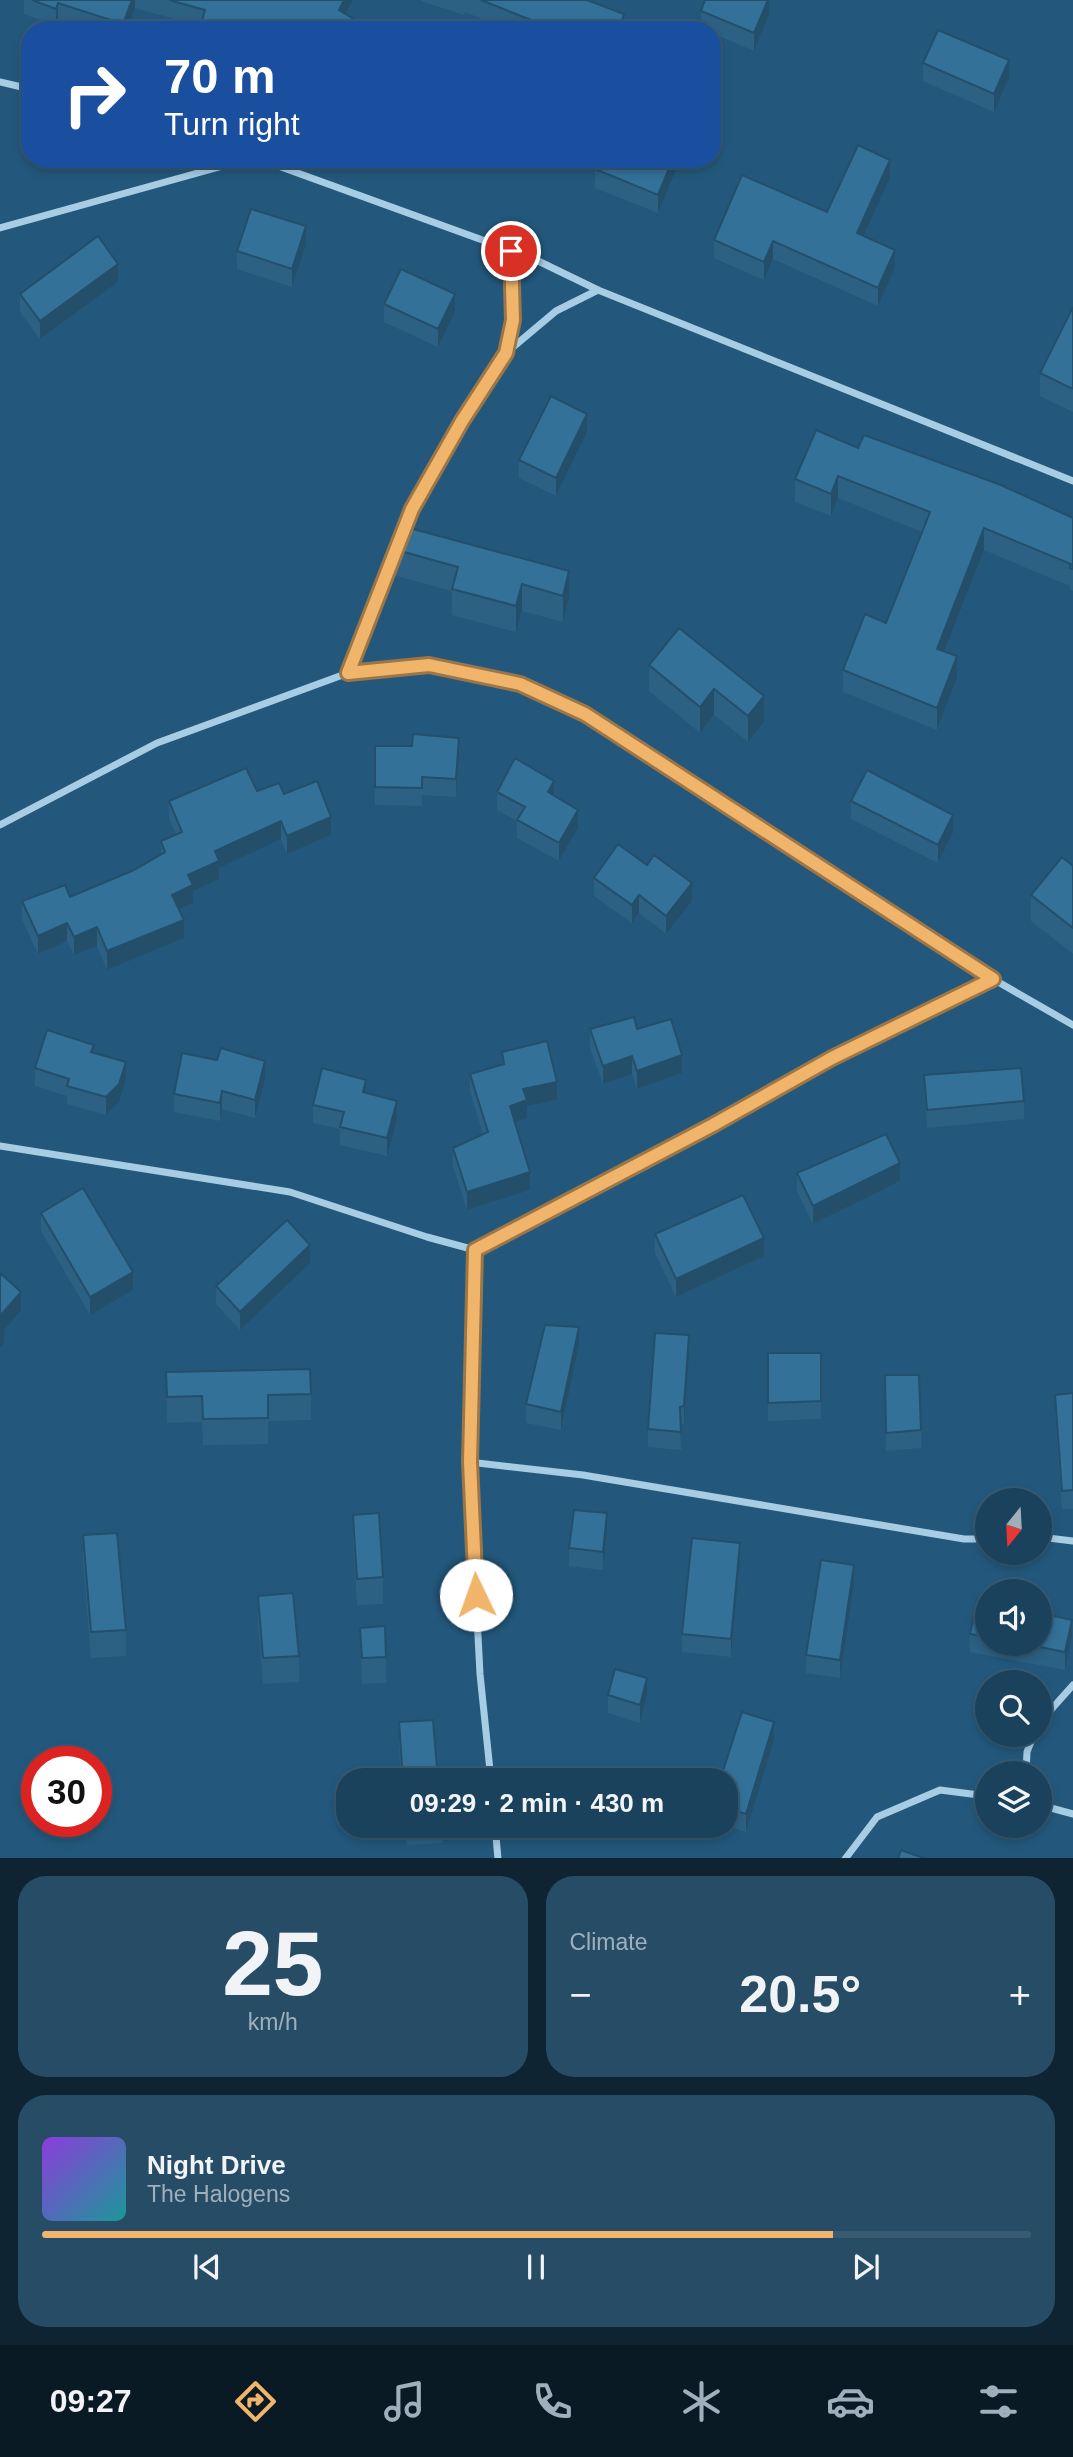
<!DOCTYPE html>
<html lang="en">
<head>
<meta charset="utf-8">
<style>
  :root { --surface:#1a425d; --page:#274d66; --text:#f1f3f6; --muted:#9fb0bc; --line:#385b72; --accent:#f0b56b }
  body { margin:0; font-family:Arial,sans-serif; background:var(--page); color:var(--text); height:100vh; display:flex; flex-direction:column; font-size:26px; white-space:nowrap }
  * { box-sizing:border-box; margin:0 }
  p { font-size:23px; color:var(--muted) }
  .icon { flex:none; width:38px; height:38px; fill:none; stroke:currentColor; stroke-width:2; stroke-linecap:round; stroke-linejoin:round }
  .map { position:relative; height:1858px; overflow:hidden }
  .panel { display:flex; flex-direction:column; gap:18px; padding:18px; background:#0e2433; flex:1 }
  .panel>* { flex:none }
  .guide { position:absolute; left:21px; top:21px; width:700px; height:147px; border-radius:28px; box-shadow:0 4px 10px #0003,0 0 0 2px var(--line); background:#1a4fa0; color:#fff; overflow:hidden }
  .needle { width:46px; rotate:198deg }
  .tools { position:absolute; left:975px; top:1488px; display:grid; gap:14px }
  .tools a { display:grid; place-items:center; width:77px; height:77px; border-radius:50%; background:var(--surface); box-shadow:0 4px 10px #0003,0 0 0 2px var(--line); font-size:35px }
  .speed { position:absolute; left:21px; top:1746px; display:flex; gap:14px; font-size:35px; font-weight:700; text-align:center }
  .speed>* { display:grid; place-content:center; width:91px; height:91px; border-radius:50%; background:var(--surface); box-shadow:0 4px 10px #0003,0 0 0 2px var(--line); line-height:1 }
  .speed .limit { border:10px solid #d22; background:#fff; color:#111 }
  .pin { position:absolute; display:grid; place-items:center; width:60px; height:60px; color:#fff; margin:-30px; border:4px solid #fff; border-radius:50%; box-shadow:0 2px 7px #0007 }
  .me { position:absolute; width:77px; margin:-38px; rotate:357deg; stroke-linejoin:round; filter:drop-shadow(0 0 5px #0008) }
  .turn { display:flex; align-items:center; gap:24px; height:147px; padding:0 28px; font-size:32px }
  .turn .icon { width:91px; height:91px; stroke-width:2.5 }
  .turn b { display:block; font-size:49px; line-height:60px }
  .big { font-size:52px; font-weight:600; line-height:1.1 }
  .panel .tile { flex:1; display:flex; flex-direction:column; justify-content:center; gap:10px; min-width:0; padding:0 24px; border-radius:28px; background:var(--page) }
  .panel .dial { align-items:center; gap:0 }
  .dial b { font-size:91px; line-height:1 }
  .song { display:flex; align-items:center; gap:21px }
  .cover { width:84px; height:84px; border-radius:10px; background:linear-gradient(135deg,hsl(270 70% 55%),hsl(180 70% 35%)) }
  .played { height:7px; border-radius:4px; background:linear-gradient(90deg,var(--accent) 80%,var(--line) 80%) }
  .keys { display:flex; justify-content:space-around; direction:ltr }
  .heat { display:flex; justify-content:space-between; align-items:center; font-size:38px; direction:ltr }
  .panel .tiles { flex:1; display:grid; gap:18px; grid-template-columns:1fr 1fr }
  .tile:last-child { grid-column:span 2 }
  .trip { position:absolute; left:336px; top:1768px; width:402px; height:70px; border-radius:28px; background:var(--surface); box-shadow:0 4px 10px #0003,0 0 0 2px var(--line); font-weight:600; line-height:70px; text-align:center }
  .tabs { display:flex; height:112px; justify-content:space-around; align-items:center; background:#0a1a25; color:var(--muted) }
  .tabs .icon { width:49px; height:49px }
  .tabs .selected { color:var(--accent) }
  .tabs b { font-size:32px; color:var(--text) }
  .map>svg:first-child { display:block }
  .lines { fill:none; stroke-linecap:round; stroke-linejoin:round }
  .minor { stroke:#a7cde5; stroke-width:7 }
  .wall { fill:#2c6184 }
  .shaded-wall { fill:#244f6b }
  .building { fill:#337199; stroke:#244f6b; stroke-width:2 }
  .route-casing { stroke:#9c7646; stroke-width:18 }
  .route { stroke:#f0b56b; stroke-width:12 }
</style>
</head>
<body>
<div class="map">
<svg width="1073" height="1859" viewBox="0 0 1073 1859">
  <rect width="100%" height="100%" fill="#23587c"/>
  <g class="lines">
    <path class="minor" d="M0,82L30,89
      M259,159L532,258L598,290L1073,481
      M0,228L248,159
      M506,352L513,320L511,251
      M401,535L412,509L462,421L506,353L556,311L598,290
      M348,673L397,546
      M0,825L157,743L348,673L429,665L520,684L585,714L993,979L1073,1025
      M0,1146L290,1192L427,1237L475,1250L713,1125L832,1058L993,979
      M475,1250L469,1462L480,1674L491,1780
      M469,1462L583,1475L964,1539H987
      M1040,1537L1073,1541
      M1040,1722L1073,1685
      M1026,1773L1027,1752L1034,1734
      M1040,1805L1073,1814
      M495,1825L498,1859
      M845,1859L877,1817L940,1790L987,1796"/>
  </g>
  <path class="wall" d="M24,0H353L346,14L364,30H199L200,26L135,8L127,30H87L58,20L56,26L24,14Z
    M421,0H587L624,30H510L465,12L464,15L421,1Z
    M769,0V15L754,51L712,33V30L701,29V11Z
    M923,63L1009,78L994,112L923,81Z
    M676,159V170L658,213L595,188V169Z
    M890,178L864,236L895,268L878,306L773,259L764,280L714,258V240L827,212Z
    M306,245L292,287L237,269V251Z
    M118,282L40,339L20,312V294Z
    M384,304L455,312L438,347L384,322Z
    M1073,307V412L1040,396V373Z
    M587,432L556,496L519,478V460Z
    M858,448L1073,518V591L1070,590V586L984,550L945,652L957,678L937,730L843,692V670L886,623L922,532L838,498L831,516L795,502V479Z
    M393,549L569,597L563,622L522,611L516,632L452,615V591L393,575Z
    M679,628L764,722L748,742L714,715L700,733L649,691V665Z
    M375,746L459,756L456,797L422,795V806L375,805Z
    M257,791L284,794L331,835L287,854L281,839L219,868V879L193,891V903L179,910L184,938L107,970L97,946L74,955L67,941L38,954L22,919V901L70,897L134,870L161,855V841L176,834L169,819V801Z
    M497,792L554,796L578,828L559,861L517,838V821L497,810Z
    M851,801L953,833L938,863L851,819Z
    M1073,866V954L1031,921V895Z
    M594,878L692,901L666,934L639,913L632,923L594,896Z
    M590,1029H637L682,1073L637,1089L632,1074L603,1084L590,1048Z
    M502,1052L557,1100L527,1106V1118L515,1122L530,1190L467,1210L453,1166V1148L483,1134L470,1092V1074L502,1065Z
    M94,1053L126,1080L119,1102L106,1115L67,1104V1096L35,1086V1068Z
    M924,1075L1024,1101V1119L927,1128L924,1093Z
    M265,1079L255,1118L222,1109L220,1121L174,1112V1094Z
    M366,1093L397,1120L387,1156L340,1145V1129L313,1123V1105Z
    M797,1173L900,1181L813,1224L797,1191Z
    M41,1213L133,1290L90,1315L41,1231Z
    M655,1234L764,1256L676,1297L655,1253Z
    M310,1263L240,1330L216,1304V1286Z
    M579,1345L561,1430L526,1423V1404Z
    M689,1353L684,1424L680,1425L681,1450L648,1447V1429Z
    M768,1353H821V1419L768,1421Z
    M166,1372L311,1394V1420L268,1421V1444L203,1445L202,1422L167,1423Z
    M885,1375L921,1430V1448L886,1451Z
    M1073,1393V1509H1062L1055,1413V1395Z
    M353,1515L383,1577V1604L357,1605L353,1541Z
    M607,1531L603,1570L569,1566V1548Z
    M83,1535L126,1630V1656L91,1658L83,1561Z
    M740,1561L731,1657L682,1652V1634Z
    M854,1583L840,1678L806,1673V1655Z
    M258,1596L299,1656V1682L263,1684L258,1622Z
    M987,1602V1643H1040L1072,1638L1065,1670L970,1652V1634Z
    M360,1628L386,1657V1683L362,1684Z
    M608,1695L647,1696L640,1723L608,1713Z
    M399,1722L438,1780H401L399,1748Z
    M774,1740L746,1832L724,1825H726V1780Z
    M405,1825H442V1843L407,1845Z"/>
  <path class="shaded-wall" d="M132,0H135V8L127,30H123V24Z
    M344,0H353L339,27V10Z
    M768,0H769V15L754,51V33Z
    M58,3V20L56,26V9Z
    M624,14V30H619Z
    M1009,60V78L994,112V94Z
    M673,159H676V170L658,213V195Z
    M890,160V178L857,251V233Z
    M306,226V245L292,287V269Z
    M773,241V259L764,280V262Z
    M895,250V268L878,306V288Z
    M118,264V282L40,339V321Z
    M455,294V312L438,347V329Z
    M587,414V432L556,496V478Z
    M838,476V498L831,516V494Z
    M984,528V550L937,671V649Z
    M569,571V597L563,622V596Z
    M522,584V611L516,632V606Z
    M957,656V678L937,730V708Z
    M714,689V715L700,733V707Z
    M764,696V722L748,742V716Z
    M459,738V756L456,797V779Z
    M554,781V799L548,792Z
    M578,810V828L559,861V843Z
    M953,815V833L938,863V845Z
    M331,817V835L287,854V836Z
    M281,821V839L219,868V879L193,891V903L172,913V895L188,875L215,851Z
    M692,883V901L666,934V916Z
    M639,895V913L632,923V905Z
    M184,920V938L107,970V951Z
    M67,923V941L38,954V936Z
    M97,927V946L74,955V937Z
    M682,1055V1073L637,1089V1071Z
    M632,1056V1074L603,1084V1066Z
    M265,1061V1079L255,1118V1100Z
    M126,1062V1080L119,1102L106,1115V1097Z
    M366,1080V1098L363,1092Z
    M557,1082V1100L527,1106V1118L510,1124V1106L523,1089Z
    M222,1091V1109L220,1121V1103Z
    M397,1101V1120L387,1156V1138Z
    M900,1163V1181L813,1224V1206Z
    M530,1172V1190L467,1210V1192Z
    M764,1238V1256L676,1297V1279Z
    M310,1245V1263L240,1330V1312Z
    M133,1272V1290L90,1315V1297Z
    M21,1292V1310L4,1330V1344L0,1347V1316Z
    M579,1327V1345L561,1430V1412Z
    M689,1335V1353L684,1424V1406Z
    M607,1513V1531L603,1570V1552Z
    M740,1543V1561L731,1657V1639Z
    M854,1565V1583L840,1678V1660Z
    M1072,1620V1638L1065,1670V1652Z
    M647,1678V1696L640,1723V1705Z
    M774,1722V1740L746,1832V1814Z"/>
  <path class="building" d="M32,0H132L123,24L58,3L56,9Z
    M169,0H344L339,10L364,25L361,30H258L253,27V30H199L205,10Z
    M481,0H587L624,14L619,30H556Z
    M705,0H768L754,33L701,11Z
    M938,30L1009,60L994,94L923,63Z
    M858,145L890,160L857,233L895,250L878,288L773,241L764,262L714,240L742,175L827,212Z
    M599,159H673L658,195L595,169Z
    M251,209L306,226L292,269L237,251Z
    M98,236L118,264L40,321L20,294Z
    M401,269L455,294L438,329L384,304Z
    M1073,307V389L1040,373Z
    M551,396L587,414L556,478L519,460Z
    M816,430L858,448L864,435L1001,485L1073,518V569L1070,568L1071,564L984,528L937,649L957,656L937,708L843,670L865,614L886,623L930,512L838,476L831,494L795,479Z
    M402,526L569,571L563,596L522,584L516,606L452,589L458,567L393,549Z
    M679,628L764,696L748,716L714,689L700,707L649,665Z
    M413,734L459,738L456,779L422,777V788L375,787V746H412Z
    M515,758L554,781L548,792L578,810L559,843L517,820L525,807L497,792Z
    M246,768L257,791L279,783L284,794L317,781L331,817L287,836L281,821L215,851L219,861L188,875L193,885L172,895L184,920L107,951L97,927L74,937L67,923L38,936L22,901L65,885L70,897L134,870L165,852L161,841L182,832L169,801Z
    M867,770L953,815L938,845L851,801Z
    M618,844L647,865L654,855L692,883L666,916L639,895L632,905L594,878Z
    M1062,857L1073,866V928L1031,895Z
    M634,1017L637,1029L671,1019L682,1055L637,1071L632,1056L603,1066L590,1029Z
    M47,1030L94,1045L91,1052L126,1062L119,1084L106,1097L67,1086L69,1079L35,1068Z
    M547,1041L557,1082L523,1089L527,1100L510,1106L530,1172L467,1192L453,1148L488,1132L470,1074L504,1064L502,1052Z
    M221,1048L265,1061L255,1100L222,1091L220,1103L174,1094L182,1053L217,1060Z
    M322,1068L366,1080L363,1092L397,1101L387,1138L340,1127L344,1112L313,1105Z
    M1021,1068L1024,1101L927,1110L924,1075Z
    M886,1134L900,1163L813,1206L797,1173Z
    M83,1188L133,1272L90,1297L41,1213Z
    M743,1195L764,1238L676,1279L655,1234Z
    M287,1220L310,1245L240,1312L216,1286Z
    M0,1273L21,1292L0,1316Z
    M545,1325L579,1327L561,1412L526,1404Z
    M655,1333L689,1335L684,1406L680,1407L681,1432L648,1429Z
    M768,1353H821V1401L768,1403Z
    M310,1369L311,1394L268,1395V1418L203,1419L202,1396L167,1397L166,1372Z
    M885,1375H919L921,1430L886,1433Z
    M1073,1393V1490L1062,1491L1055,1395Z
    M574,1510L607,1513L603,1552L569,1548Z
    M379,1513L383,1577L357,1579L353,1515Z
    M117,1533L126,1630L91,1632L83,1535Z
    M692,1538L740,1543L731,1639L682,1634Z
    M821,1560L854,1565L840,1660L806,1655Z
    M293,1593L299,1656L263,1658L258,1596Z
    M977,1600L987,1602V1637L970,1634Z
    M1040,1613L1072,1620L1065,1652L1020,1643H1040Z
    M385,1626L386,1657L362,1658L360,1628Z
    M615,1669L647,1678L640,1705L608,1695Z
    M742,1712L774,1722L746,1814L726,1808V1780H720Z
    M433,1720L438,1780H403L399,1722Z
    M901,1850L926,1859H898Z"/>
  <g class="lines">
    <defs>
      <path id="route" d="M476,1595L470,1462L475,1250L713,1125L832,1058L993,979L585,714L520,684L429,665L348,673L412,509L462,421L506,353L513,320L511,251"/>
    </defs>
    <use href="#route" class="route-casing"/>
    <use href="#route" class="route"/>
  </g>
</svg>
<div class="tools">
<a><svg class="needle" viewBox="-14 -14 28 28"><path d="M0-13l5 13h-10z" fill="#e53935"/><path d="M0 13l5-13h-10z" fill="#9fb0bc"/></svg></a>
<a><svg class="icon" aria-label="sound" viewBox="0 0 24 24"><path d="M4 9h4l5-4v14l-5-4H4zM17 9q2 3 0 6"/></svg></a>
<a><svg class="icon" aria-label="search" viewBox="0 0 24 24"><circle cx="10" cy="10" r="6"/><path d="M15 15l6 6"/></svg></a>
<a><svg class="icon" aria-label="layers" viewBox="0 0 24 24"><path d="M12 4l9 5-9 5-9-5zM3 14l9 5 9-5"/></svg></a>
</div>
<div class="speed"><div class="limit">30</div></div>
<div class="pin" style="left:511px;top:251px;background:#d93025"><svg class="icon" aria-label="arrive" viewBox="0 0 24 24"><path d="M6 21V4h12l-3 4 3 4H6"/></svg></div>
<svg class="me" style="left:476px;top:1595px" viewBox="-20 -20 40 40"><circle r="19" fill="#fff"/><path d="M0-13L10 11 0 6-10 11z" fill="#f0b56b"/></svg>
<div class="trip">09:29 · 2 min · 430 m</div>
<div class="guide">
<div class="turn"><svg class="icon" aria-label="right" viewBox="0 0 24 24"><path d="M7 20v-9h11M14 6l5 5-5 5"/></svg><div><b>70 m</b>Turn right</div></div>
</div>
</div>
<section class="panel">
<div class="tiles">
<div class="tile dial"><b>25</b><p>km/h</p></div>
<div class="tile"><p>Climate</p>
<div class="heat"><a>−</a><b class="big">20.5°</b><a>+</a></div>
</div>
<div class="tile">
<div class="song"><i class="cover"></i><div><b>Night Drive</b><p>The Halogens</p></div></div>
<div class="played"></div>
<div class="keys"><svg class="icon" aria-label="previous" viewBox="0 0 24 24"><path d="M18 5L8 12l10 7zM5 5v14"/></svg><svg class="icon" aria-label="pause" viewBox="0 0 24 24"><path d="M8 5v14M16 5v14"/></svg><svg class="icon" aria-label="next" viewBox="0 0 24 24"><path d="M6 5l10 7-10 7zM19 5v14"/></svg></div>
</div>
</div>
</section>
<nav class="tabs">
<b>09:27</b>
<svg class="icon selected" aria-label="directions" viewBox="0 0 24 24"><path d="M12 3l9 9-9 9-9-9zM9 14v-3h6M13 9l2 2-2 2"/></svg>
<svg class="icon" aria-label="music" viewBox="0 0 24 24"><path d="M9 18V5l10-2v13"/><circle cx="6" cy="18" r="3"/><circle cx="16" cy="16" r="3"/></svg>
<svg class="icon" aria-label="phone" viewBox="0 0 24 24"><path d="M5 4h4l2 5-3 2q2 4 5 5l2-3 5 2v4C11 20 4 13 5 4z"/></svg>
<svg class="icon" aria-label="climate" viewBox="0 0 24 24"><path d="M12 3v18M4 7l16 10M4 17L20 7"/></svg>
<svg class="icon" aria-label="car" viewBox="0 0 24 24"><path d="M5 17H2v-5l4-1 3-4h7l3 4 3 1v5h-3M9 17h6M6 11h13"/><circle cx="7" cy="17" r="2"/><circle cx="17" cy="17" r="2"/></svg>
<svg class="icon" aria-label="filters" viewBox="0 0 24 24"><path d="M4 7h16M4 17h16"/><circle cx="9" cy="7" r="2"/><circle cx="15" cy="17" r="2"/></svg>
</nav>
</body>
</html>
